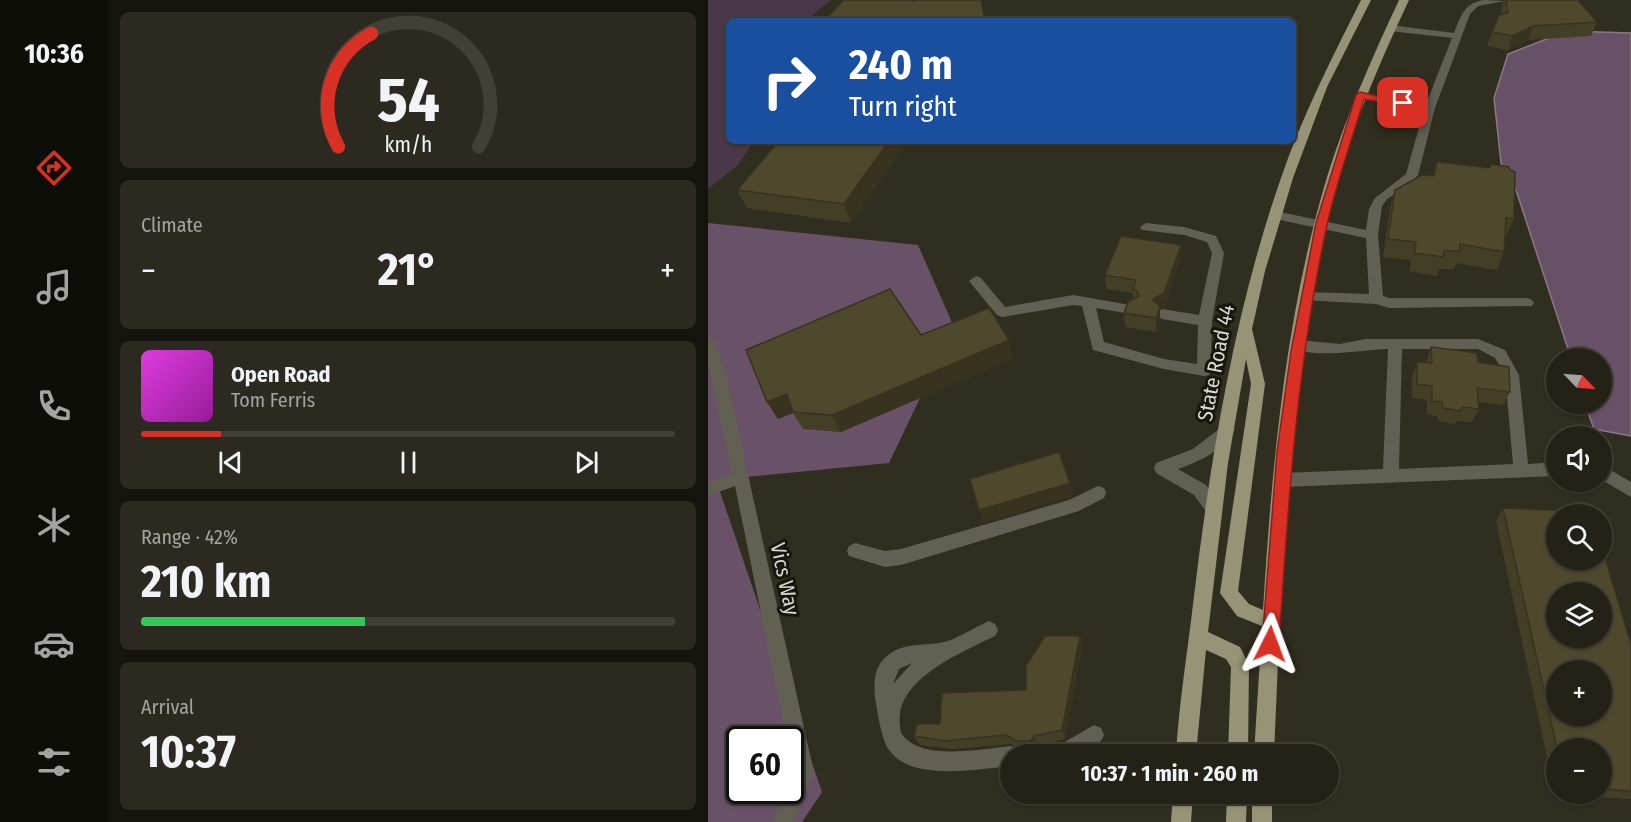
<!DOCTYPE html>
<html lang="en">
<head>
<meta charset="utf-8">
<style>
  :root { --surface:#242217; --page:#2c2a20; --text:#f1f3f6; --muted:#a3a4a1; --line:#413f36; --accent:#d93025 }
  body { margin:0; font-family:"Fira Sans Condensed",sans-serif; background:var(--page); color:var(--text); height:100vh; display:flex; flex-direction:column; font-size:22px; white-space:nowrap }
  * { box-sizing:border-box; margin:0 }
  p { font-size:20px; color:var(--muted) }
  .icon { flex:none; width:33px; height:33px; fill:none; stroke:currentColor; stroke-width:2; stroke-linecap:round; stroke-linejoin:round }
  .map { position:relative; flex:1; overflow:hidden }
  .side { display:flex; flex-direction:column; gap:12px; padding:12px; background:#14130d; width:600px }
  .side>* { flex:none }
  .guide { position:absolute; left:18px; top:18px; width:570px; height:126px; border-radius:9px; box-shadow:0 2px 4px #0004,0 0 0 2px var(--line); background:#1a4fa0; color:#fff; overflow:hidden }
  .needle { width:39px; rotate:115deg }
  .buttons { position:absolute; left:838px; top:348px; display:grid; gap:12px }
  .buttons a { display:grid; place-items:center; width:66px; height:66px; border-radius:50%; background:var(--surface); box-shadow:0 2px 4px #0004,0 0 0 2px var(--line); font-size:30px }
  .speed { position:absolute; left:18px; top:726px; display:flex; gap:12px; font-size:30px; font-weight:700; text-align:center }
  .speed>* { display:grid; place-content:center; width:78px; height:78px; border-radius:50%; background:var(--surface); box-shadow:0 2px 4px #0004,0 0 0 2px var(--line); line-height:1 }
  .speed .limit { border:3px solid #111; border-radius:9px; background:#fff; color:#111 }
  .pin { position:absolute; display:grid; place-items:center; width:51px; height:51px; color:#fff; margin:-26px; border-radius:12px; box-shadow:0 3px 9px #0006 }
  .me { position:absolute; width:66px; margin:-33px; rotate:3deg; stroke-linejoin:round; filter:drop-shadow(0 0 4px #0008) }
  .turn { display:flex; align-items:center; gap:21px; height:126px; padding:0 24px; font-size:27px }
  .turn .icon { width:78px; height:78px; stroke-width:2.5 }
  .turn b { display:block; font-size:42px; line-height:51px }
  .big { font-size:45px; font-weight:700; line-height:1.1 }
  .side .card { flex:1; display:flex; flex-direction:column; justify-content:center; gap:9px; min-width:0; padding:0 21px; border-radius:9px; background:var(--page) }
  .side .dial { align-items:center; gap:0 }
  .dial svg { height:156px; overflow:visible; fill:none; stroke:var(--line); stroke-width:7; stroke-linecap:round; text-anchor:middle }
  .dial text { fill:var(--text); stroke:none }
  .song { display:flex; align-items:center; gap:18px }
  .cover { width:72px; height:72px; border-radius:9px; background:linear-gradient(135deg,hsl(300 70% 55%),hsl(300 70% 35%)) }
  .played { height:6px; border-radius:3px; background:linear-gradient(90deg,var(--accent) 15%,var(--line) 15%) }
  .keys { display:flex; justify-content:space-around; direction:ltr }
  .heat { display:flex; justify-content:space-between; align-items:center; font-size:33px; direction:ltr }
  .charge { height:9px; border-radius:4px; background:linear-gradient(90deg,#34c759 42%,var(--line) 0) }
  .trip { position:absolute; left:292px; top:744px; width:339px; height:60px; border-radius:30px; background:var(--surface); box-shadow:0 2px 4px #0004,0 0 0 2px var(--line); font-weight:700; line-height:60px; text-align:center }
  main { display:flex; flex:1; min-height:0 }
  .menu { display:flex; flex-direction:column; width:108px; justify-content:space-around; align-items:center; background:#0e0e09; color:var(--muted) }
  .menu .icon { width:42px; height:42px }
  .menu .on { color:var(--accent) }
  .menu b { font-size:27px; color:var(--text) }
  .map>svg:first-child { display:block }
  .green { fill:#493848 }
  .forest { fill:#695167; fill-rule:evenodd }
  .water { fill:#685066; stroke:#8a7986; stroke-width:1.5 }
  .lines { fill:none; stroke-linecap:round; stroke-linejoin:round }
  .minor { fill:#626053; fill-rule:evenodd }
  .major { fill:#979377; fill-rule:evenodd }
  .wall { fill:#433f26; fill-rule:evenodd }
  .shaded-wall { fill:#37331f }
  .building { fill:#4e492c; stroke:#37331f; stroke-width:1.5; fill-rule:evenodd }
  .route { fill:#d93025; stroke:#8d1f18; stroke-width:1.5 }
  .labels { text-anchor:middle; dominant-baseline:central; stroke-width:6; stroke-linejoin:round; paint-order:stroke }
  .street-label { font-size:21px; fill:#dbd9d0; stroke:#17160f }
</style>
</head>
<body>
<main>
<nav class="menu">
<b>10:36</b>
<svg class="icon on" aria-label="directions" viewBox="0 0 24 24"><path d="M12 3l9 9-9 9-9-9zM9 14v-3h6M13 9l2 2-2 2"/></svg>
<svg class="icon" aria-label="music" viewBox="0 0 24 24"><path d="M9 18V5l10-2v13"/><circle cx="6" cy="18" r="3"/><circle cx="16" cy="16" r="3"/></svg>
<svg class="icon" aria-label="phone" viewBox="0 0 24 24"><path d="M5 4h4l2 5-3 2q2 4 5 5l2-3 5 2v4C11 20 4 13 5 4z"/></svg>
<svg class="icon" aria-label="climate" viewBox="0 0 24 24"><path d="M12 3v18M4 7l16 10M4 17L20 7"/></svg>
<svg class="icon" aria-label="car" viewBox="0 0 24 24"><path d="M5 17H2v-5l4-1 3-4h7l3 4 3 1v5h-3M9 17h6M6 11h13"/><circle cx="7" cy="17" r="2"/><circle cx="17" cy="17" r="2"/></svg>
<svg class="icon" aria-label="filters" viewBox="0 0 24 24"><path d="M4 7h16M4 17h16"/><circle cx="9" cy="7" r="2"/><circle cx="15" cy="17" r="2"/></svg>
</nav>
<section class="side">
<div class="card dial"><svg viewBox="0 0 100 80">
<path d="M14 69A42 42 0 1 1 86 69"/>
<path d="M14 69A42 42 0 0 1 31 11" stroke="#d93025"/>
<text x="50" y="56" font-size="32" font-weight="700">54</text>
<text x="50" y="72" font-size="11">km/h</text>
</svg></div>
<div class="card"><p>Climate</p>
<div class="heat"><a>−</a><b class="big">21°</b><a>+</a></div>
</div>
<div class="card">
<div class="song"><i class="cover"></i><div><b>Open Road</b><p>Tom Ferris</p></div></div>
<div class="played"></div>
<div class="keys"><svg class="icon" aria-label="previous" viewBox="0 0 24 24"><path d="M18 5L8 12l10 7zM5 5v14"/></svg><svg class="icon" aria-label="pause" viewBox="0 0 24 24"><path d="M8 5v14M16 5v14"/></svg><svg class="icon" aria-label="next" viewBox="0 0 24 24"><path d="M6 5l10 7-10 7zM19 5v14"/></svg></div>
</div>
<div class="card"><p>Range · 42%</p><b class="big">210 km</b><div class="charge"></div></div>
<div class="card"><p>Arrival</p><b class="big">10:37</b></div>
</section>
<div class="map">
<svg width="923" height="822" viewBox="0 0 923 822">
  <rect width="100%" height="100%" fill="#302e1f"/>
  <path class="green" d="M0,0H123L97,21H21V141H46L30,165L0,189Z"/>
  <path class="forest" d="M0,223L210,245L246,327L181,463L8,480L114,792L94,822H0ZM32,740H82V790H32Z"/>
  <path class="water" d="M859,31L923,33V436L886,429L877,404H894V358H863L809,193L793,163L786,98L800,54Z"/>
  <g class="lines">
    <path class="minor" d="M777,0L797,1L770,6L762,14L727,108L710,175L700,186L679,199L674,206L670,235L675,296L681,298H819L824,300L826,303L824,306L681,308L668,304L594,300L592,297L594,294L599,292L661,294L658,238L567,219L561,215L567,211L658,230L661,209L667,198L698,174L716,110L652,98L647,95L652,92L718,104L744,38L682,31L677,28L682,25L746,33C753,15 757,2 777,0Z
      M438,223L476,227L508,236L516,253L504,321L503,371L501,375L496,376L456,369L385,350L374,306L365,305L294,317L289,315L261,281L268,276L273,278L297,307L365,295L428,306L430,309L428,312L423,314L388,308L396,342L456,359L489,364L490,325L454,319L447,314L454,309L491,315L504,253L499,242L476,235L434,230L432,227Z
      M0,337L7,342L18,375L106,773L85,822H64L78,790H82V780L86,773L82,740H79L27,486L0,496V482L24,473L0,363Z
      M657,339H770L797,350L811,375L820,464L849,462V476L574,487L568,485L566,480L568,475L574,473L675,469L680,349C660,349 595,361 584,345L591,340L632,344ZM694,349H770L787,358L797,375L805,464L691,469Z
      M519,423L524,425L527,429C515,451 492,461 470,469L498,485L514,509L512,514L506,516L500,514L486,495L448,473L446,468L448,463L485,449Z
      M894,465L923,482V497L894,480Z
      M390,486L396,488L398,493L396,498L371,511L193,565L177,567L141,556L139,551L141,546L147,543L177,551L193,549L361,500Z
      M281,621L287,624L290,630L287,636C258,650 196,676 192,714C191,720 192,727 193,733C212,762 272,749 303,746L310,749L312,754H303V766C270,769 203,782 181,750C174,740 170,716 168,703C165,687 165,667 179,656C196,641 220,647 240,641C254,636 267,627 281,621ZM204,663L185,684L191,669Z
      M386,725L393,728L396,735C385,761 350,754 327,754L330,747L355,743Z"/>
    <path class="major" d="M653,0H663L619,87L585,178L557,271L544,329L557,384L530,591L541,604L555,610C564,465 577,317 619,177C638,116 664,58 691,0H701C674,58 648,116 631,177C577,364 575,562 566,754H546L554,626L529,616L512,593L543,384L538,359L520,463L500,632L532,647L541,665L540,754H520L523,667L518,659L498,650L488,754H468C471,702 480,649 486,596C503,455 526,313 573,178C594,116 624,58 653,0Z
      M465,794H485L483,822H463Z
      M519,794H539L538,822H518Z
      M544,794H564V822H544Z"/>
  </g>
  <path class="wall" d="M796,0H870L889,22L883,36L820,40L800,50L779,46L784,32L794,14L793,9Z
    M71,141H199L143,223L39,208L29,190Z
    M729,162L781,168L783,164L806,218L798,236H797L796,252L789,270L748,263L746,269H731L729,276L701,271L703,260L675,257L682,208L687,190L725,176Z
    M473,245L472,259L457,307L452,310V320L448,332L417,327L416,313L425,299V293L398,289L397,275Z
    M213,335L305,358L133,432L95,429L85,413L70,419L59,402Z
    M723,347L770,362L802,392L795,405L770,402L771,409L764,422L749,421L747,424L730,421L729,416L719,414V400L704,398V376L709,362L718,363Z
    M795,508L923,644V799L847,794L788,521ZM849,748H894V794H849Z
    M372,636L374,646L357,739L330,745L327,749H313L303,744L244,749L212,745L206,736L232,724L318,690Z"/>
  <path class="shaded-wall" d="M825,26L820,40L800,50L804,36Z
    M181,141H199L143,223L136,204Z
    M473,245L472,259L457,307L452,310V320L448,332V318L444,300Z
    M301,340L305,358L133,432L124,415Z
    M79,394L85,413L70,419L59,402Z
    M362,483L364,496L276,523L271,510Z
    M372,636L374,646L357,739L354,730Z
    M326,736L330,745L327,749L323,741Z"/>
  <path class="building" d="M136,0H199L208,1V0H273L276,16L273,21H116Z
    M798,0H870L889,22L825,26L804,36L784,32L791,15L800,13Z
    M71,141H181L136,204L29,190Z
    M729,162L782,168L783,164L801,167L802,170L807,172L806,218H798L796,252L752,244V251H736L735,257L707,253L708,242L680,239L687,190L714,175L726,176Z
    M413,236L473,245L456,293L444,300L452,306L448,318L416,313L420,302L431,296L429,291L425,289L428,280L397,275Z
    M182,289L213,335L281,308L301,340L124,415L85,412L79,394L59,402L38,350Z
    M723,347L769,353L770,362L801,367L802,392L769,388L771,409L754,407L753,411L735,408L734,402L724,401V386L709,384V362L724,363Z
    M351,452L362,483L271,510L262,479Z
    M795,508L883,512L884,514H849V560H894V548L923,644V791L894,789V748H849ZM849,592H894V638H849ZM849,670H894V716H849Z
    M337,636H372L354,730L326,736L323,741H308L298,735L237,741L206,736L209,724H232L234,693L318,690V666Z"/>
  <path class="route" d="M652,92L700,103L695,106L656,99C644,140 628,183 619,225C589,364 580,503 571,644L568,650L562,652L556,650L554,644L569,452L583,351L608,223L648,95Z"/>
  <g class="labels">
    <g class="street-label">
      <text transform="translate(508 363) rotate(-79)">State Road 44</text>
      <text transform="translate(77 579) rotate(78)">Vics Way</text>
    </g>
  </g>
</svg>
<div class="buttons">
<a><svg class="needle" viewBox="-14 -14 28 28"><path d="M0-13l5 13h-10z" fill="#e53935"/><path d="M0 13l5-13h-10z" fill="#a3a4a1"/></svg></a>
<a><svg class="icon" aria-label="sound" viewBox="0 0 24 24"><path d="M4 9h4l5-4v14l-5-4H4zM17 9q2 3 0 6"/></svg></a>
<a><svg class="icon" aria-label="search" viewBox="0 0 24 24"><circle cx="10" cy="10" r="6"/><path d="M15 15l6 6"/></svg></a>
<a><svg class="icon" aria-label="layers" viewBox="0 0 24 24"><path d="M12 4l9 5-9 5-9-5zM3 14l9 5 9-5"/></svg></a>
<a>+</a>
<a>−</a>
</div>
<div class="speed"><div class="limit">60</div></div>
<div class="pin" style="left:695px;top:103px;background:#d93025"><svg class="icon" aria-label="arrive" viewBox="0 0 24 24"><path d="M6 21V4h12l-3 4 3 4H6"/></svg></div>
<svg class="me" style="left:562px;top:644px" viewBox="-20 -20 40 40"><path d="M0-17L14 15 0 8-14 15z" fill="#d93025" stroke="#fff" stroke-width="4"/></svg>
<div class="trip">10:37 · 1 min · 260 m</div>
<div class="guide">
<div class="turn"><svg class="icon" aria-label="right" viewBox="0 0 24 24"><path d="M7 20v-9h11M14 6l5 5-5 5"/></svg><div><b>240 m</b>Turn right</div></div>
</div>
</div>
</main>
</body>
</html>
